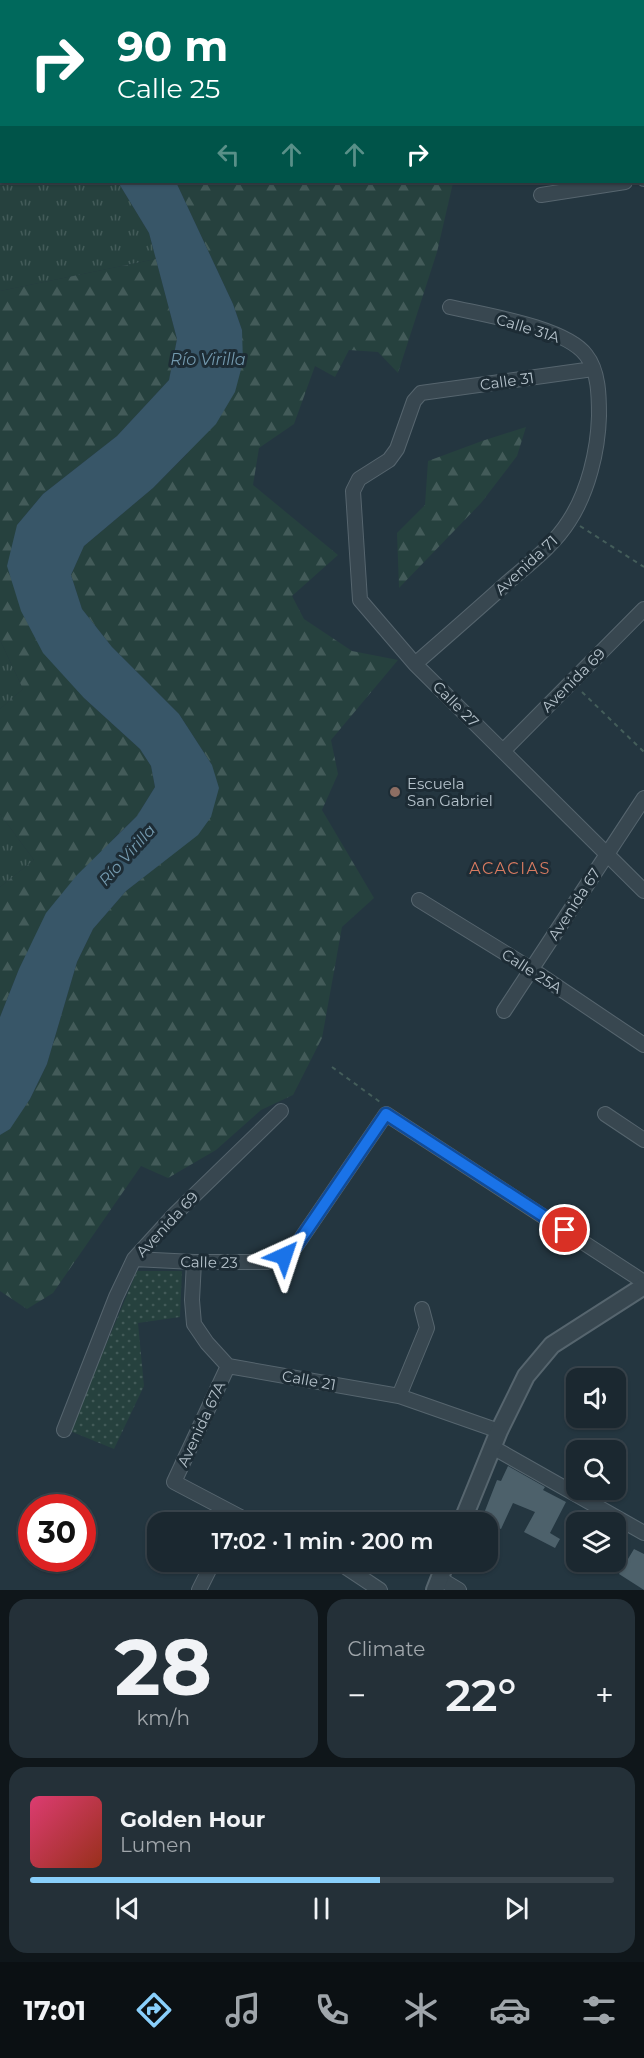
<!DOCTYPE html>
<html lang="en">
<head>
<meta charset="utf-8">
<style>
  :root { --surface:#1b2830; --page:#243038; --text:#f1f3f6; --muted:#a0a6ab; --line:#39444c; --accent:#89cffb }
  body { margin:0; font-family:Montserrat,sans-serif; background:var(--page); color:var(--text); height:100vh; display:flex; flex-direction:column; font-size:22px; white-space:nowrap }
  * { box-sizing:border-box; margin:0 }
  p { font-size:20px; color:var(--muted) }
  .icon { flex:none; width:33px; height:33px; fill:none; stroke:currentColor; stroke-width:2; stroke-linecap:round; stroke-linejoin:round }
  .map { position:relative; height:1590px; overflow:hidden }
  .drawer { display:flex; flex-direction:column; gap:9px; padding:9px; background:#0f161a; flex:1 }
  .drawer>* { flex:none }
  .hud { position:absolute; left:0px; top:0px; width:645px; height:183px; box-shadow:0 2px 4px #0004,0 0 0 2px var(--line); background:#00695c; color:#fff; overflow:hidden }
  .fabs { position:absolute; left:566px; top:1368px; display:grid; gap:12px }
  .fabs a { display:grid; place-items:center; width:60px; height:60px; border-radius:12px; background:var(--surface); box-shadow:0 2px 4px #0004,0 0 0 2px var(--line); font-size:30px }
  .speed { position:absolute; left:18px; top:1494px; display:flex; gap:12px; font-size:30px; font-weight:700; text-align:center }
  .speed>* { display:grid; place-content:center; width:78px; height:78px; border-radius:50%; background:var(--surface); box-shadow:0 2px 4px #0004,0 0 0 2px var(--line); line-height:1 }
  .speed .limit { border:9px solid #d22; background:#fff; color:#111 }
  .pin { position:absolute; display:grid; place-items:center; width:51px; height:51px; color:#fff; margin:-26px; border:3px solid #fff; border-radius:50%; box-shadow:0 2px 6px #0007 }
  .me { position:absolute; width:66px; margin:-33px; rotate:42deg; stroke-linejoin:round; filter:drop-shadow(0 0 4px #0008) }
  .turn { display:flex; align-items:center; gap:21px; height:126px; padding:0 18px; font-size:27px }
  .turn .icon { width:78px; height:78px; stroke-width:2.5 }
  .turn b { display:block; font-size:42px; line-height:51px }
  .lanes { display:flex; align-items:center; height:57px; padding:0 18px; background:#0003; justify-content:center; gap:30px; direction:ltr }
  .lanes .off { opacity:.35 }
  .big { font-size:45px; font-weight:600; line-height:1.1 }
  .drawer .tile { flex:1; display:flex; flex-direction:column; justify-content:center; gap:9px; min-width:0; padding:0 21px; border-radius:18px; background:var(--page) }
  .drawer .dial { align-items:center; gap:0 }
  .dial b { font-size:78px; line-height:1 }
  .song { display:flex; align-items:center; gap:18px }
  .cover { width:72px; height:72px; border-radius:9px; background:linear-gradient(135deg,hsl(340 70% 55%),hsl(10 70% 35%)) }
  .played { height:6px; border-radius:3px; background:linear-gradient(90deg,var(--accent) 60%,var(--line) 60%) }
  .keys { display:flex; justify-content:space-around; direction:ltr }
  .heat { display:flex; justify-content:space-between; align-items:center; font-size:33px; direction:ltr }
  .drawer .tiles { flex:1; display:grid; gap:9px; grid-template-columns:1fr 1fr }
  .tile:last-child { grid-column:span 2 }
  .trip { position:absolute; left:147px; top:1512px; width:351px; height:60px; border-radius:18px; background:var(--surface); box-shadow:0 2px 4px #0004,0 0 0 2px var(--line); font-weight:600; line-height:60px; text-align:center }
  .tab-bar { display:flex; height:96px; justify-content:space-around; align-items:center; background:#0b1013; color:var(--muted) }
  .tab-bar .icon { width:42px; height:42px }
  .tab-bar .on { color:var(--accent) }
  .tab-bar b { font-size:27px; color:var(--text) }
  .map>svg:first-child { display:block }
  .grass { fill:url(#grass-tufts) }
  .forest { fill:url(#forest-firs) }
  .park { fill:url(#park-dots) }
  .water { fill:#385668 }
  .building { fill:#4d616b }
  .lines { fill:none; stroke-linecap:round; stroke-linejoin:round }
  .minor-casing { stroke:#56656e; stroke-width:16 }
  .tertiary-casing { stroke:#56656e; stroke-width:20 }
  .path { stroke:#445d5a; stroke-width:2; stroke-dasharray:4.5 4.5; stroke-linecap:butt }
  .minor { stroke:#384750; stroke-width:14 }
  .tertiary { stroke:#384750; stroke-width:16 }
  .route-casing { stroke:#114b97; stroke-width:15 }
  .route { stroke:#1a73e8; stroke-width:10 }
  .education-dot { fill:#8d6e63; stroke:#1d2c35; stroke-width:2 }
  .labels { text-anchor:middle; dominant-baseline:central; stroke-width:6; stroke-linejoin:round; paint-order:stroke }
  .street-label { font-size:15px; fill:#b5c2cb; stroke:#1d2c35 }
  .poi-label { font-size:15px; fill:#b5c2cb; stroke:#1d2c35; text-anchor:start }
  .water-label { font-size:16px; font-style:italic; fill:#749aaf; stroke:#1d2c35 }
  .neighbourhood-label { font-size:16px; letter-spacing:1.5px; fill:#d97b61; stroke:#1d2c35 }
</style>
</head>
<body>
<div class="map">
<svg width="644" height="1590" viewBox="0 0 644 1590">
  <defs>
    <pattern id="grass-tufts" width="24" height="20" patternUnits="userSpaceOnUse" patternTransform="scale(1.5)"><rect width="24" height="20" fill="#26413e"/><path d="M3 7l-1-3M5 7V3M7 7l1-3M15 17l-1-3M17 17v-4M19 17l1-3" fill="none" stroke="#435b59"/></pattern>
    <pattern id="forest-firs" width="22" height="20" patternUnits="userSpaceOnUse" patternTransform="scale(1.5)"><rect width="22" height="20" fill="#26413e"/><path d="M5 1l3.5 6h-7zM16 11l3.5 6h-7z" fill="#435b59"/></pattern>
    <pattern id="park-dots" width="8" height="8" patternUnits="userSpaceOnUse" patternTransform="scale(1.5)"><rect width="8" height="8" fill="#26413e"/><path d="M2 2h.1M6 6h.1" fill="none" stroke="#435b59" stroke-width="1.8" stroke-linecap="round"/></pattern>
  </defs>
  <rect width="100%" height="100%" fill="#243640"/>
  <path class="grass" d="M8,182H118L149,233L156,259L0,291V185Z
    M0,640L23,689L0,709Z
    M0,814L34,860L0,887Z"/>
  <path class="forest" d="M95,0H234L236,1L95,2Z
    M471,0H644V26V2L470,1Z
    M0,37L2,182H8L0,185Z
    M176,182L453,183L437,252L398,373L378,352L349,350L335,377L315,366L294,424L259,448L253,485L338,555L292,596L304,619L352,651L398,660L331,740L338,774L322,810L374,898L342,927L322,1038L293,1095L261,1110L216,1150L168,1178L141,1166L53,1293L27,1309L0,1291V1135L10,1128L30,1099L47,1064L77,962L93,929L126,891L159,865L212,765L179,714L112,647L82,609L71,575L84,546L153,488L187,454L242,330L233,304Z
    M156,259L177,339L169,380L117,436L43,494L17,525L84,698L140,749L151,766L155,787L137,816L115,837L19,969L0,1017V887L34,860L0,814V709L23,689L0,640V291Z
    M526,427L517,456L481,503L399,588L397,533L425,505L428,461L482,441Z"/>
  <path class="park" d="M137,1271H182L180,1317L138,1323L144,1386L114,1449L70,1431Z"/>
  <path class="water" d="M0,0H95V1L2,2L1,38Z
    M234,0H471L236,2Z
    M118,182H176L233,304L242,330L243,362L235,392L216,424L153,488L84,546L71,575L82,609L112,647L179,714L212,765L219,788L211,817L198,835L126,891L93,929L77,962L47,1064L30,1099L10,1129L0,1135V1017L19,969L46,913L77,875L137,816L155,787L151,766L140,749L84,698L43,653L21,611L7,566L17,525L43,494L117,436L169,380L177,339L149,233Z"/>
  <path class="building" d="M508,1466L545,1487L543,1490L566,1502L550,1533L560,1539L555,1548L524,1532L535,1512L513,1503L501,1529L481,1521L497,1480L501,1481Z
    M634,1549L644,1554V1590L619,1574Z"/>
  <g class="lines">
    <defs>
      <path id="minor" d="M644,179V178
        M541,195L625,182
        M593,369L421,393L414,401L397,449L389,460L359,479L353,491L360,600L415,664L644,891
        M415,664C446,637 477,610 508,582C529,564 554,545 569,521C588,492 598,451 599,416C599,397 599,371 586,355C565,327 484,315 450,307
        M503,751L644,609
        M419,900L531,969L644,1045
        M504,1011L644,798
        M605,1114L644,1140
        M134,1259L194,1262H267L283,1256L296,1246L386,1114L644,1282
        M194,1262L192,1300L194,1324L207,1343L228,1366L399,1396L499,1431
        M228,1366L174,1482L250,1522
        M399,1396L427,1328L422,1309
        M64,1430L116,1297L134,1259L175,1214L281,1111
        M494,1448L644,1533
        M338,1562L380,1590
        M439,1578L459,1590
        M199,1590L213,1562"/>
      <path id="tertiary" d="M462,1522L499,1431L526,1376L552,1345L644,1286
        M435,1590L446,1562"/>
    </defs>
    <use href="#minor" class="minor-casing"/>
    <use href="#tertiary" class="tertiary-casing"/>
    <path class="path" d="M580,526L644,567
      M582,692L644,752
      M332,1067L380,1102"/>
    <use href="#minor" class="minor"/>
    <use href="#tertiary" class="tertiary"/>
  </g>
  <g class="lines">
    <defs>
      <path id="route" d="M284,1256L296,1246L386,1114L565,1230"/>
    </defs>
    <use href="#route" class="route-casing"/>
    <use href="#route" class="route"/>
  </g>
  <circle class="education-dot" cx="395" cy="792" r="6"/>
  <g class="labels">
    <g class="street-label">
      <text transform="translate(528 328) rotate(17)">Calle 31A</text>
      <text transform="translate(507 381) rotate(-8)">Calle 31</text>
      <text transform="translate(526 565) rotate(-43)">Avenida 71</text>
      <text transform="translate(573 680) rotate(-45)">Avenida 69</text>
      <text transform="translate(456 704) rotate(45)">Calle 27</text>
      <text transform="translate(574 904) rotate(-57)">Avenida 67</text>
      <text transform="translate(532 971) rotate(33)">Calle 25A</text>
      <text transform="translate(167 1224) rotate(-47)">Avenida 69</text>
      <text transform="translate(209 1262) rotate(1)">Calle 23</text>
      <text transform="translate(309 1380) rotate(10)">Calle 21</text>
      <text transform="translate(201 1424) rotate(-65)">Avenida 67A</text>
    </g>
    <g class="poi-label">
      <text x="407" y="783">Escuela<tspan x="407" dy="17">San Gabriel</tspan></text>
    </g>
    <g class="water-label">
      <text x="208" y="359">Río Virilla</text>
      <text transform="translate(127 855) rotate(-48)">Río Virilla</text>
    </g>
    <g class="neighbourhood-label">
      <text x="510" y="868">ACACIAS</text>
    </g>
  </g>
</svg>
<div class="fabs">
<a><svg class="icon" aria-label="sound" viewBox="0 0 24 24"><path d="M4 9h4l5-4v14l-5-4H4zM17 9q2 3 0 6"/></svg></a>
<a><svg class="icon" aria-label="search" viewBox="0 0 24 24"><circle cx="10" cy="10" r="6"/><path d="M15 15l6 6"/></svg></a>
<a><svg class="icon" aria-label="layers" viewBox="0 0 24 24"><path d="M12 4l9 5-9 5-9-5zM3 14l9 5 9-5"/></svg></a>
</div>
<div class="speed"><div class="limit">30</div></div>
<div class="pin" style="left:565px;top:1230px;background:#d93025"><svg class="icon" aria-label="arrive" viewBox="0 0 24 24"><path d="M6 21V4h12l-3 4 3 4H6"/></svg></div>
<svg class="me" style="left:284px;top:1256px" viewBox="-20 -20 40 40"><path d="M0-17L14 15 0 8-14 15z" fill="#1a73e8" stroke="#fff" stroke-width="4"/></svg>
<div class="trip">17:02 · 1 min · 200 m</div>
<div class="hud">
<div class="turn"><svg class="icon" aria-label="right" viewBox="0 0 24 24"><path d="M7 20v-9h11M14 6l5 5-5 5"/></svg><div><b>90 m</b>Calle 25</div></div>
<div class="lanes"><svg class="icon off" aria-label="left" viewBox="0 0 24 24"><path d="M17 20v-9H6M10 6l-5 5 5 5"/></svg><svg class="icon off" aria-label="ahead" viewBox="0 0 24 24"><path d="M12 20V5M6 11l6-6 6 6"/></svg><svg class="icon off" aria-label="ahead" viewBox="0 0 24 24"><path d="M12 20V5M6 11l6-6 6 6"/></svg><svg class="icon" aria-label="right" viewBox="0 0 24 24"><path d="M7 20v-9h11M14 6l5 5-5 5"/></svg></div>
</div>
</div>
<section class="drawer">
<div class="tiles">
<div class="tile dial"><b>28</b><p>km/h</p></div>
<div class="tile"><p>Climate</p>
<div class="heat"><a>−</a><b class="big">22°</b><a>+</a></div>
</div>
<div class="tile">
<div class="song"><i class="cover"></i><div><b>Golden Hour</b><p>Lumen</p></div></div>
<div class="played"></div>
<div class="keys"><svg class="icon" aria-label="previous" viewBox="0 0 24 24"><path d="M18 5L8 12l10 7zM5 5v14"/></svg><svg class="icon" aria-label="pause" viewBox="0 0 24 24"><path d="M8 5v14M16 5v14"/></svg><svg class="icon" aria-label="next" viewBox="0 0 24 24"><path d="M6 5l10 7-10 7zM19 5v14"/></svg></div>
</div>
</div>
</section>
<nav class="tab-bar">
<b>17:01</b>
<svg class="icon on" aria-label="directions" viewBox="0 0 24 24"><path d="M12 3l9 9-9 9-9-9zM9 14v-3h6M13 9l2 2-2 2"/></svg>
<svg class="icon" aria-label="music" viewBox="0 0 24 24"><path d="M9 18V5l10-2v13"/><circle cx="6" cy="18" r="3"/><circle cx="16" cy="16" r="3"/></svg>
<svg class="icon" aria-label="phone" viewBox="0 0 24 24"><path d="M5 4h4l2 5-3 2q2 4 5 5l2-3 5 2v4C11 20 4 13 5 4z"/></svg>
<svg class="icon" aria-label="climate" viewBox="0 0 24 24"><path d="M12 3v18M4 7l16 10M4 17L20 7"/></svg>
<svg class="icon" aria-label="car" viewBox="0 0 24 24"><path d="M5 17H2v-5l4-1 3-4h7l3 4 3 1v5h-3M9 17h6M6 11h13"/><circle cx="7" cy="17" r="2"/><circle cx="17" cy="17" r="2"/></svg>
<svg class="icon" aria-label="filters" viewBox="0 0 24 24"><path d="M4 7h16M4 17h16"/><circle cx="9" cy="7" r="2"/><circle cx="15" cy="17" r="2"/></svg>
</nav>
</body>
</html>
